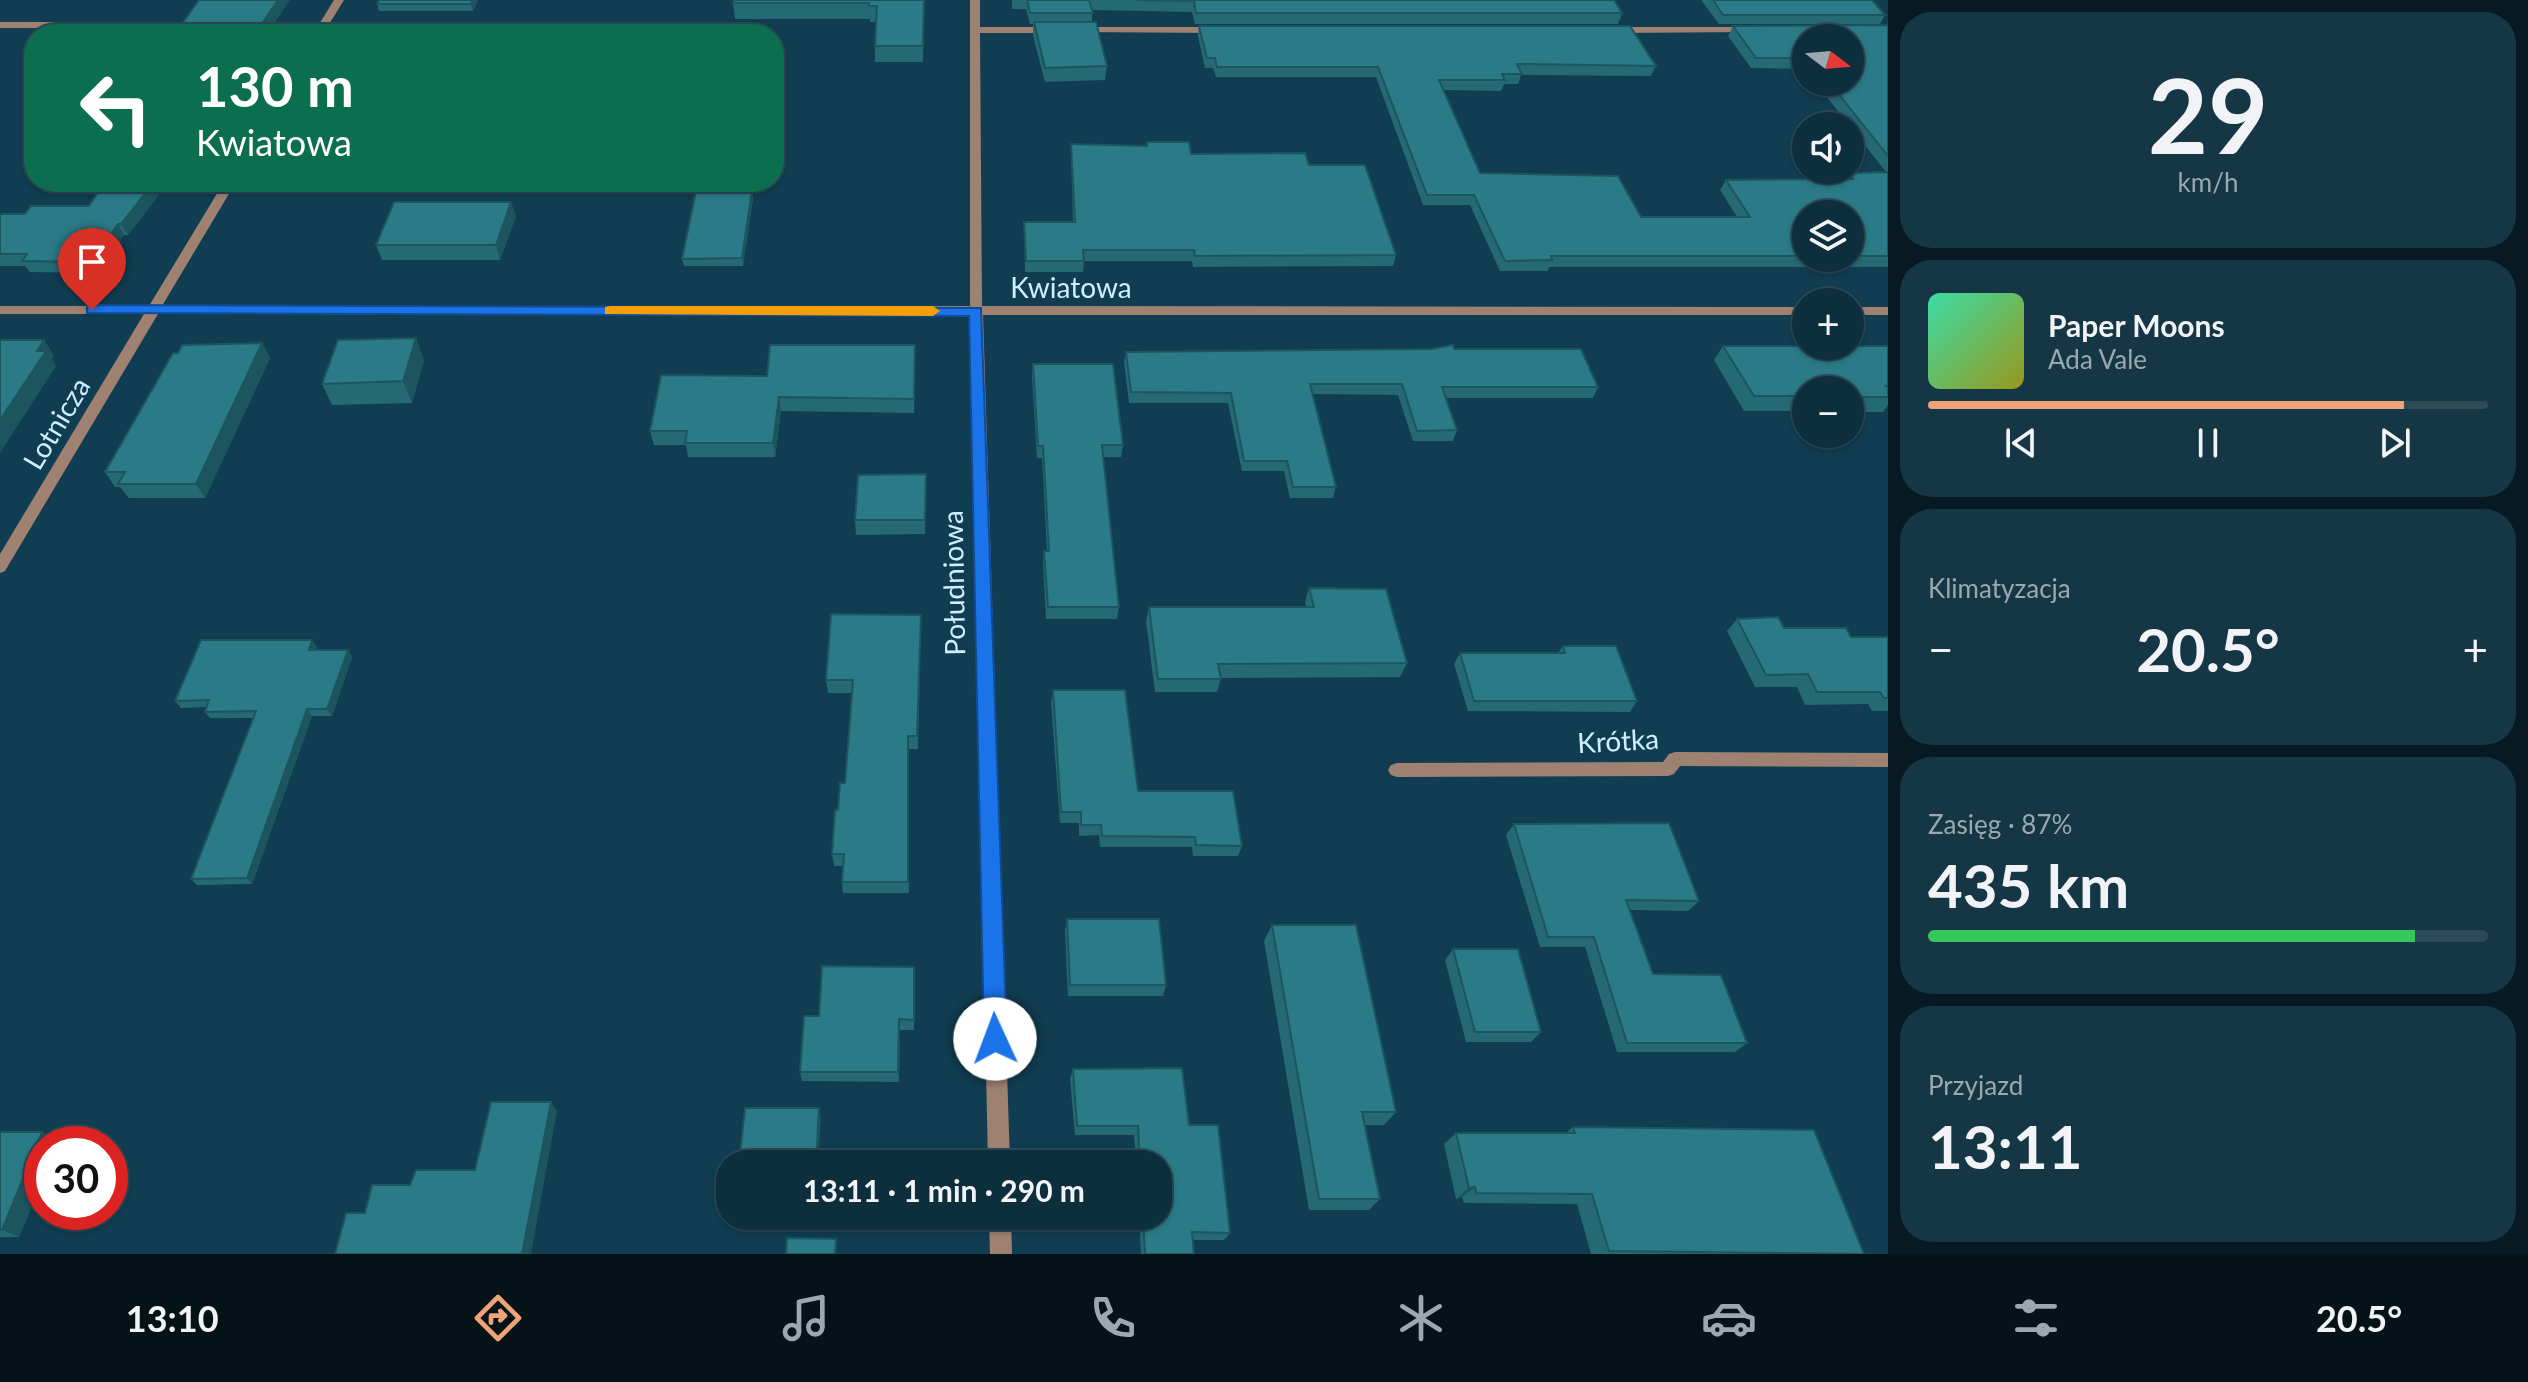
<!DOCTYPE html>
<html lang="pl">
<head>
<meta charset="utf-8">
<style>
  :root { --surface:#0c2e3d; --page:#153644; --text:#f1f3f6; --muted:#9aa8b0; --line:#2c4a57; --accent:#efa377 }
  body { margin:0; font-family:Lato,sans-serif; background:var(--page); color:var(--text); height:100vh; display:flex; flex-direction:column; font-size:30px; white-space:nowrap }
  * { box-sizing:border-box; margin:0 }
  p { font-size:26px; color:var(--muted) }
  .icon { flex:none; width:44px; height:44px; fill:none; stroke:currentColor; stroke-width:2; stroke-linecap:round; stroke-linejoin:round }
  .map { position:relative; flex:1; overflow:hidden }
  .panel { display:flex; flex-direction:column; gap:12px; padding:12px; background:#071922; width:640px }
  .panel>* { flex:none }
  .top-card { position:absolute; left:24px; top:24px; width:760px; height:168px; border-radius:32px; box-shadow:0 2px 6px #0004,0 0 0 2px var(--line); background:#0b6e4f; color:#fff; overflow:hidden }
  .needle { width:52px; rotate:106deg }
  .buttons { position:absolute; left:1792px; top:24px; display:grid; gap:16px }
  .buttons a { display:grid; place-items:center; width:72px; height:72px; border-radius:50%; background:var(--surface); box-shadow:0 2px 6px #0004,0 0 0 2px var(--line); font-size:40px }
  .speed { position:absolute; left:24px; top:1126px; display:flex; gap:16px; font-size:40px; font-weight:700; text-align:center }
  .speed>* { display:grid; place-content:center; width:104px; height:104px; border-radius:50%; background:var(--surface); box-shadow:0 2px 6px #0004,0 0 0 2px var(--line); line-height:1 }
  .speed .limit { border:12px solid #d22; background:#fff; color:#111 }
  .pin { position:absolute; display:grid; place-items:center; width:68px; height:68px; color:#fff; margin:-82px -34px; border-radius:50% 50% 50% 0; rotate:-45deg; box-shadow:0 0 8px #0007 }
  .pin .icon { rotate:45deg }
  .me { position:absolute; width:88px; margin:-44px; rotate:358deg; stroke-linejoin:round; filter:drop-shadow(0 0 6px #0008) }
  .turn { display:flex; align-items:center; gap:28px; height:168px; padding:0 40px; font-size:36px }
  .turn .icon { width:104px; height:104px; stroke-width:2.5 }
  .turn b { display:block; font-size:56px; line-height:68px }
  .big { font-size:60px; font-weight:700; line-height:1.1 }
  .panel .tile { flex:1; display:flex; flex-direction:column; justify-content:center; gap:12px; min-width:0; padding:0 28px; border-radius:32px; background:var(--page) }
  .panel .dial { align-items:center; gap:0 }
  .dial b { font-size:104px; line-height:1 }
  .song { display:flex; align-items:center; gap:24px }
  .cover { width:96px; height:96px; border-radius:12px; background:linear-gradient(135deg,hsl(160 70% 55%),hsl(60 70% 35%)) }
  .played { height:8px; border-radius:4px; background:linear-gradient(90deg,var(--accent) 85%,var(--line) 85%) }
  .keys { display:flex; justify-content:space-around; direction:ltr }
  .heat { display:flex; justify-content:space-between; align-items:center; font-size:44px; direction:ltr }
  .charge { height:12px; border-radius:6px; background:linear-gradient(90deg,#34c759 87%,var(--line) 0) }
  .trip { position:absolute; left:716px; top:1150px; width:456px; height:80px; border-radius:32px; background:var(--surface); box-shadow:0 2px 6px #0004,0 0 0 2px var(--line); font-weight:700; line-height:80px; text-align:center }
  .menu { display:flex; height:128px; justify-content:space-around; align-items:center; background:#051218; color:var(--muted) }
  .menu .icon { width:56px; height:56px }
  .menu .selected { color:var(--accent) }
  .menu b { font-size:36px; color:var(--text) }
  main { display:flex; flex:1; min-height:0 }
  .map>svg:first-child { display:block }
  .lines { fill:none; stroke-linecap:round; stroke-linejoin:round }
  .minor { fill:#9e8171; fill-rule:evenodd }
  .wall { fill:#246974; fill-rule:evenodd }
  .shaded-wall { fill:#1d555e }
  .building { fill:#2a7a87; stroke:#1d555e; stroke-width:2 }
  .route { fill:#1a73e8; stroke:#114b97; stroke-width:2 }
  .slow { fill:#f59e0b }
  .labels { text-anchor:middle; dominant-baseline:central; stroke-width:8; stroke-linejoin:round; paint-order:stroke }
  .street-label { font-size:28px; fill:#cfeefe; stroke:#103d51 }
</style>
</head>
<body>
<main>
<div class="map">
<svg width="1888" height="1254" viewBox="0 0 1888 1254">
  <rect width="100%" height="100%" fill="#103d51"/>
  <g class="lines">
    <path class="minor" d="M334,0H344L323,34H313Z
      M970,0H980V27H1054L1059,30L1054,33H980L982,306L1806,307V315H983L1010,1164H988L970,315L158,314L5,571L0,573V554L144,314H0V306H149L224,182H236L162,306H970Z
      M0,22H88L93,25L88,28H0Z
      M1078,27H1218L1223,30L1218,33L1074,32V28Z
      M1750,27L1754,28V32L1614,33L1609,30L1614,27Z
      M1850,307H1888V315H1850Z
      M1675,752L1888,753V767L1680,766L1674,774L1668,776L1397,777L1391,775L1388,770L1391,765L1397,763L1663,762L1669,754Z
      M989,1216H1011L1012,1254H990Z"/>
  </g>
  <path class="wall" d="M379,0H478L473,11H379L377,4Z
    M924,0L923,62H875V46L876,22H870V19H735L733,3Z
    M1012,0H1614L1622,13L1618,24H1195L1192,12L1092,10V22L1107,66L1105,80L1045,82L1033,36V24H1030L1026,9H1012Z
    M1701,0H1872L1885,15L1880,24H1719Z
    M1888,25V267H1549L1548,271H1500L1470,205H1423L1376,77H1216L1213,68H1205L1198,36L1199,26L1656,66L1651,76L1521,75L1518,84H1504L1501,91L1444,90L1480,173L1641,217H1737L1720,190L1726,180L1845,179L1849,173L1886,172L1815,82H1850L1806,38V71L1804,69L1751,68L1728,36L1733,26ZM1806,214H1850V258H1806Z
    M34,44V71L25,56Z
    M1147,142L1191,154L1309,165L1396,255L1393,266L1193,267L1192,261H1084L1083,272H1025L1024,222H1073L1071,154V144L1146,146Z
    M164,188L128,235H124L100,273L30,272L25,266H0V214H25L89,206Z
    M753,198L743,266H684L682,259Z
    M516,216L500,260H382L376,245Z
    M262,343L270,358L205,498H129L120,487H115L105,472Z
    M915,345L914,413L781,411L775,457H688L686,445H654L650,431L767,376Z
    M1723,346H1888V405L1883,412H1850V390H1806V411H1744L1714,360Z
    M1454,349L1598,387L1593,398H1445L1457,430L1453,441H1413L1398,395L1312,394L1336,487L1333,498H1290L1284,471H1242L1228,403H1129L1124,362L1126,352Z
    M424,360L412,403L332,405L322,384Z
    M1033,364L1123,445L1121,457H1103L1119,607L1117,619H1046L1043,563L1044,551H1047L1042,458H1037L1032,377Z
    M926,474L925,534L856,535L855,520Z
    M1309,588L1407,663L1400,677L1221,678L1217,692H1155L1146,621L1149,607H1306L1305,602Z
    M921,615L918,749H908L909,893H843L842,882L843,866H834L832,854L838,810L845,783L852,693H828L826,680Z
    M1737,619L1784,628L1851,637H1888V711H1872L1868,704L1805,705L1797,687H1755L1727,631Z
    M1563,646L1637,701L1630,712L1468,711L1454,664L1460,653H1558Z
    M317,647L316,650H348L352,657L332,716H312L252,884L197,885L191,879L253,718H210L205,712L207,707L181,708L175,701Z
    M1053,690L1138,791L1242,846L1238,856H1193L1192,847H1100L1099,835L1079,836V823H1060L1051,702Z
    M1514,824L1699,901L1688,911L1630,910L1653,974L1747,1043L1735,1052H1617L1585,947H1540L1506,835Z
    M1067,919L1166,985L1163,996H1068L1065,931Z
    M1272,925L1396,1112L1384,1125H1365L1380,1199L1369,1210H1309L1264,941Z
    M1453,949L1541,1032L1531,1042H1466L1445,960Z
    M914,967V1030H900L899,1082L802,1081L800,1072L819,1016Z
    M1073,1069L1189,1125L1230,1233L1224,1240H1192L1194,1254H1141L1139,1216H1158V1164H1136L1134,1135H1075L1070,1079Z
    M1573,1127L1864,1254H1591L1577,1204L1464,1203L1462,1197L1456,1199L1444,1144L1456,1133H1566Z
    M0,1132H42L59,1141L42,1144V1182L19,1237H0Z"/>
  <path class="shaded-wall" d="M278,0H290L267,34H255Z
    M472,0H478L473,11L471,4Z
    M154,182H168L128,235L121,224Z
    M752,190L753,198L743,266L742,258Z
    M511,202L516,216L500,260L496,245Z
    M118,224L124,235L100,273L93,262Z
    M416,338L424,360L412,403L403,381Z
    M44,340L54,355L52,359L56,366L0,453V420L37,351Z
    M262,343L270,358L205,498L196,484Z
    M779,397L781,411L775,457L773,443Z
    M312,640L317,647L314,657L309,650Z
    M348,650L352,657L332,716L327,709Z
    M307,709L312,716L252,884L247,878Z
    M899,1019L900,1030L899,1082L898,1072Z
    M551,1102L557,1111L531,1254H522Z
    M819,1108L821,1117L818,1164H816Z
    M42,1132L59,1141L57,1144H42V1182L19,1237L2,1230Z
    M1475,1187L1462,1197L1456,1199L1469,1188Z"/>
  <path class="building" d="M199,0H278L255,34H175Z
    M379,0H472L471,4H377Z
    M734,0H924L923,46H875L877,6H869V3H733Z
    M1027,0H1089L1093,13H1030Z
    M1135,0H1614L1622,13H1196L1194,1Z
    M1713,0H1872L1885,15H1723Z
    M1034,22H1096L1107,66L1045,68Z
    M50,24L62,34H42Z
    M1888,25V156L1829,82H1850V38H1806V58H1756L1733,26Z
    M1199,26H1630L1656,66L1517,64L1522,74H1502L1505,80H1439L1480,173L1618,176L1641,217H1750L1726,180L1853,179L1849,173L1888,172V256H1850V214H1806V256H1551L1552,260L1505,261L1474,195H1427L1378,67H1217L1215,58H1207Z
    M34,44V64L25,56Z
    M1147,142H1189L1191,154L1305,153L1309,165H1365L1396,255L1195,256L1194,250H1083L1084,261H1026L1024,222H1075L1071,144L1147,146Z
    M105,182H154L121,224H118L93,262L22,261L27,254H0V214H25L31,206H89Z
    M752,190L742,258L682,259L696,191Z
    M394,202H511L496,245H376Z
    M416,338L403,381L322,384L338,340Z
    M0,340H44L37,351H46L0,420Z
    M262,343L196,484H118L125,472H105L173,353H178L182,345Z
    M770,345H915L914,399L779,397L773,443H685L687,431H650L661,375L767,376Z
    M1453,345L1454,349H1581L1598,387H1442L1457,430L1417,431L1402,384H1310L1336,487H1293L1287,461H1244L1231,393L1131,392L1126,352L1432,349Z
    M1723,346H1888V386H1886L1888,388V397H1850V390H1806V396H1754Z
    M1033,364H1113L1123,445H1102L1119,607H1048L1044,551H1049L1043,446H1038Z
    M926,474L925,520H855L858,475Z
    M1309,588L1386,589L1407,663L1218,664L1221,679H1158L1149,607H1314Z
    M831,614L921,615L917,736H908V882H842L844,854H832L835,810H838L840,783H845L853,680H826Z
    M1778,617L1784,628H1846L1851,637H1888V698H1884L1880,692H1817L1808,674L1766,675L1737,619Z
    M201,640H312L309,650H348L327,709H307L247,878L191,879L256,711L205,712L209,700L175,701Z
    M1563,646H1616L1637,701H1474L1460,653H1565Z
    M1053,690H1125L1138,791H1233L1242,846L1196,845L1195,837L1102,836L1101,825H1081V812H1061Z
    M1669,823L1699,901L1626,900L1653,974L1721,975L1747,1043H1627L1594,937H1548L1514,824Z
    M1067,919H1159L1166,985H1070Z
    M1272,925H1356L1396,1112H1362L1380,1199H1319Z
    M1453,949H1518L1541,1032H1475Z
    M822,966L914,967V1020L899,1019L898,1072H800L804,1016H819Z
    M1182,1068L1189,1125H1218L1230,1233L1192,1232L1194,1254H1145L1143,1216H1158V1164H1140L1138,1126H1077L1073,1069Z
    M491,1102H551L522,1254H335L346,1213H365L372,1185H410L416,1170H475Z
    M745,1108H819L816,1164H739Z
    M1573,1127L1814,1130L1864,1254L1609,1251L1592,1194L1476,1193L1475,1187L1469,1188L1456,1133H1575Z
    M0,1132H42L2,1230H0Z
    M787,1238L836,1239L835,1254H786Z"/>
  <path class="route" d="M92,305L981,308L1007,1039L1003,1047L995,1051L987,1047L984,1039L969,316L87,313V306Z"/>
  <path class="slow" d="M610,306H933L940,311L933,316L605,314V307Z"/>
  <g class="labels">
    <g class="street-label">
      <text x="1071" y="287">Kwiatowa</text>
      <text transform="translate(56 423) rotate(-59)">Lotnicza</text>
      <text transform="translate(953 583) rotate(-91)">Południowa</text>
      <text transform="translate(1618 740) rotate(-3)">Krótka</text>
    </g>
  </g>
</svg>
<div class="buttons">
<a><svg class="needle" viewBox="-14 -14 28 28"><path d="M0-13l5 13h-10z" fill="#e53935"/><path d="M0 13l5-13h-10z" fill="#9aa8b0"/></svg></a>
<a><svg class="icon" aria-label="sound" viewBox="0 0 24 24"><path d="M4 9h4l5-4v14l-5-4H4zM17 9q2 3 0 6"/></svg></a>
<a><svg class="icon" aria-label="layers" viewBox="0 0 24 24"><path d="M12 4l9 5-9 5-9-5zM3 14l9 5 9-5"/></svg></a>
<a>+</a>
<a>−</a>
</div>
<div class="speed"><div class="limit">30</div></div>
<div class="pin" style="left:92px;top:310px;background:#d93025"><svg class="icon" aria-label="arrive" viewBox="0 0 24 24"><path d="M6 21V4h12l-3 4 3 4H6"/></svg></div>
<svg class="me" style="left:995px;top:1039px" viewBox="-20 -20 40 40"><circle r="19" fill="#fff"/><path d="M0-13L10 11 0 6-10 11z" fill="#1a73e8"/></svg>
<div class="trip">13:11 · 1 min · 290 m</div>
<div class="top-card">
<div class="turn"><svg class="icon" aria-label="left" viewBox="0 0 24 24"><path d="M17 20v-9H6M10 6l-5 5 5 5"/></svg><div><b>130 m</b>Kwiatowa</div></div>
</div>
</div>
<section class="panel">
<div class="tile dial"><b>29</b><p>km/h</p></div>
<div class="tile">
<div class="song"><i class="cover"></i><div><b>Paper Moons</b><p>Ada Vale</p></div></div>
<div class="played"></div>
<div class="keys"><svg class="icon" aria-label="previous" viewBox="0 0 24 24"><path d="M18 5L8 12l10 7zM5 5v14"/></svg><svg class="icon" aria-label="pause" viewBox="0 0 24 24"><path d="M8 5v14M16 5v14"/></svg><svg class="icon" aria-label="next" viewBox="0 0 24 24"><path d="M6 5l10 7-10 7zM19 5v14"/></svg></div>
</div>
<div class="tile"><p>Klimatyzacja</p>
<div class="heat"><a>−</a><b class="big">20.5°</b><a>+</a></div>
</div>
<div class="tile"><p>Zasięg · 87%</p><b class="big">435 km</b><div class="charge"></div></div>
<div class="tile"><p>Przyjazd</p><b class="big">13:11</b></div>
</section>
</main>
<nav class="menu">
<b>13:10</b>
<svg class="icon selected" aria-label="directions" viewBox="0 0 24 24"><path d="M12 3l9 9-9 9-9-9zM9 14v-3h6M13 9l2 2-2 2"/></svg>
<svg class="icon" aria-label="music" viewBox="0 0 24 24"><path d="M9 18V5l10-2v13"/><circle cx="6" cy="18" r="3"/><circle cx="16" cy="16" r="3"/></svg>
<svg class="icon" aria-label="phone" viewBox="0 0 24 24"><path d="M5 4h4l2 5-3 2q2 4 5 5l2-3 5 2v4C11 20 4 13 5 4z"/></svg>
<svg class="icon" aria-label="climate" viewBox="0 0 24 24"><path d="M12 3v18M4 7l16 10M4 17L20 7"/></svg>
<svg class="icon" aria-label="car" viewBox="0 0 24 24"><path d="M5 17H2v-5l4-1 3-4h7l3 4 3 1v5h-3M9 17h6M6 11h13"/><circle cx="7" cy="17" r="2"/><circle cx="17" cy="17" r="2"/></svg>
<svg class="icon" aria-label="filters" viewBox="0 0 24 24"><path d="M4 7h16M4 17h16"/><circle cx="9" cy="7" r="2"/><circle cx="15" cy="17" r="2"/></svg>
<b>20.5°</b>
</nav>
</body>
</html>
